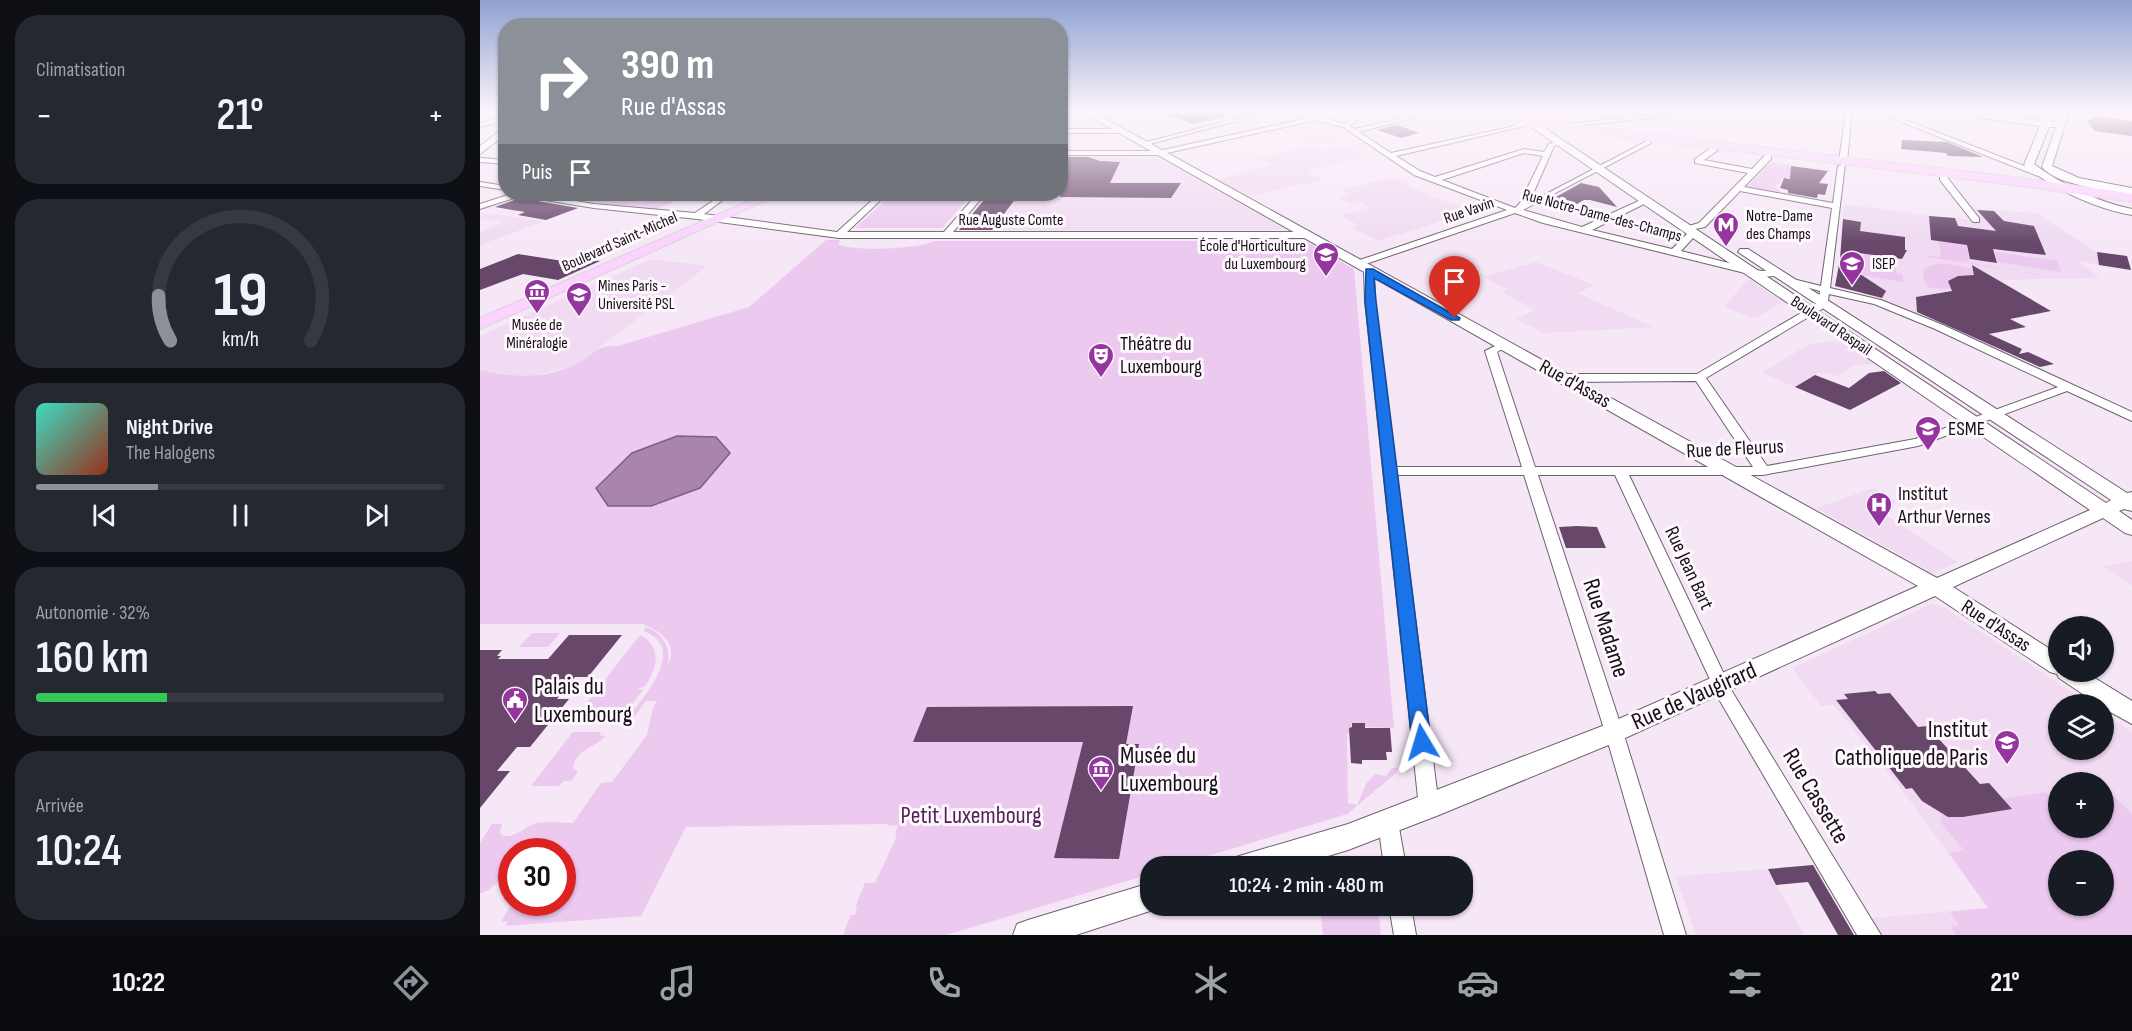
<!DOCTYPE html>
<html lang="fr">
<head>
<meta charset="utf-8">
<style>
  :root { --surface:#171b24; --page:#242831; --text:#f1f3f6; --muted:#9ea1a6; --line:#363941; --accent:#8c9099 }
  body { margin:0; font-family:"Sofia Sans Condensed",sans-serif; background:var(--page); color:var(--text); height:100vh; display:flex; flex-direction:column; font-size:22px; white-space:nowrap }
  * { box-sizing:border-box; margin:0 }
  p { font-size:20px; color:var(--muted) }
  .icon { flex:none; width:33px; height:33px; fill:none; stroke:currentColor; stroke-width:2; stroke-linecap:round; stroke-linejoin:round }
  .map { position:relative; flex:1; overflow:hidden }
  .panel { display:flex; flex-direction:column; gap:15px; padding:15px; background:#0d0f14; width:480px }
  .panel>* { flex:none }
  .guide { position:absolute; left:18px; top:18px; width:570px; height:183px; border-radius:24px; box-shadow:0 2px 4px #0004; background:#8c9099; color:#fff; overflow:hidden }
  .fabs { position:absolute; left:1568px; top:616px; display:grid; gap:12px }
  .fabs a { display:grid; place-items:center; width:66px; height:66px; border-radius:50%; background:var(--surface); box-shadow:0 2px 4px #0004; font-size:30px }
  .speed { position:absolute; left:18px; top:838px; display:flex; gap:12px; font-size:30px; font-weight:700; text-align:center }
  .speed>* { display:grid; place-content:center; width:78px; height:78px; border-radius:50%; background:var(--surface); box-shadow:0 2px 4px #0004; line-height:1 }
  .speed .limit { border:9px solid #d22; background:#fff; color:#111 }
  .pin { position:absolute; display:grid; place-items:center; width:51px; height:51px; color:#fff; margin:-62px -26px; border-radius:50% 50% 50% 0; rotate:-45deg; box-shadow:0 0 6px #0007 }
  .pin .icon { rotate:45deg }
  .me { position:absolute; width:66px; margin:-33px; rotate:353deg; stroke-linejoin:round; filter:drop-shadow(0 0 4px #0008) }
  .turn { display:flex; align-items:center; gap:21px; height:126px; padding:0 24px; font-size:27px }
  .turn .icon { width:78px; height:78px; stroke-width:2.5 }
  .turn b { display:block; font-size:42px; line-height:51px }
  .then { display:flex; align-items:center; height:57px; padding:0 24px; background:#0003; gap:12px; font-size:22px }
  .big { font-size:45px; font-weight:600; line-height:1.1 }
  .panel .widget { flex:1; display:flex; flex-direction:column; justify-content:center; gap:9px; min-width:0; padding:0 21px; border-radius:24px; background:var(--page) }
  .panel .dial { align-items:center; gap:0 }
  .dial svg { height:156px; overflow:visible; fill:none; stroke:var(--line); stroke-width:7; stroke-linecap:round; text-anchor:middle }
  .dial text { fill:var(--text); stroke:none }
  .song { display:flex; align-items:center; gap:18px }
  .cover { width:72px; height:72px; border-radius:9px; background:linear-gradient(135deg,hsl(170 70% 55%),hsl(10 70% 35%)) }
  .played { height:6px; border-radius:3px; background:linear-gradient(90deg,var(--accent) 30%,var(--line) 30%) }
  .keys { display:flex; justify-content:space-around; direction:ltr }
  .heat { display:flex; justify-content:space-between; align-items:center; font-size:33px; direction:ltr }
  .charge { height:9px; border-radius:4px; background:linear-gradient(90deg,#34c759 32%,var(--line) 0) }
  .trip { position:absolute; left:660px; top:856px; width:333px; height:60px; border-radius:24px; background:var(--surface); box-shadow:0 2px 4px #0004; font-weight:600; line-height:60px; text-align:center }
  .tabs { display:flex; height:96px; justify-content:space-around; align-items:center; background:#090b0e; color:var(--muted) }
  .tabs .icon { width:42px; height:42px }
  .tabs .current { color:var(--accent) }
  .tabs b { font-size:27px; color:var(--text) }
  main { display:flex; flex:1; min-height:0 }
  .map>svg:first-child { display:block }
  .built { fill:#f0dbf2; fill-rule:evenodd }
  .green { fill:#ecc9ef; fill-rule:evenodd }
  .water { fill:#a985ab; stroke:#7d627e; stroke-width:1.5 }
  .building { fill:#67476a }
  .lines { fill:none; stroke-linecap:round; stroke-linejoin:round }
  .street-casing { stroke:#6f6170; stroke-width:2 }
  .secondary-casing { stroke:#6f6170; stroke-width:2 }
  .primary-casing { stroke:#d5d4d5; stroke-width:2 }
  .street { fill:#fff; fill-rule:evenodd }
  .secondary { fill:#fff; fill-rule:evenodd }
  .primary { fill:#fbd3fe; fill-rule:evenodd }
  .route { fill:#1a73e8; stroke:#114b97; stroke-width:1.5 }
  .labels { text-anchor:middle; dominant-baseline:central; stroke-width:6; stroke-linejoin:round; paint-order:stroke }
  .far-street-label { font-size:16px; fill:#151016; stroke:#fef7fe }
  .far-poi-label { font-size:16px; fill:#151016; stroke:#fef7fe; text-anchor:start }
  .poi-label { font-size:20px; fill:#151016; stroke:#fef7fe; text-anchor:start }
  .street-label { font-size:20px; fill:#151016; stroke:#fef7fe }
  .near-street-label { font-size:24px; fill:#151016; stroke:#fef7fe }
  .near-poi-label { font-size:24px; fill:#151016; stroke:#fef7fe; text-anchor:start }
  .near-park-label { font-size:24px; fill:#512355; stroke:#fef7fe }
</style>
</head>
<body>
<main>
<section class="panel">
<div class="widget"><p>Climatisation</p>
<div class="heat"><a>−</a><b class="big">21°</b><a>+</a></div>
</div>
<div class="widget dial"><svg viewBox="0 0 100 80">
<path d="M14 69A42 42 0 1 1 86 69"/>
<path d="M14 69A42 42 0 0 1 8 46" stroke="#8c9099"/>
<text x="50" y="56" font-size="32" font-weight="700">19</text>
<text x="50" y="72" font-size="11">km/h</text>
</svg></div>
<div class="widget">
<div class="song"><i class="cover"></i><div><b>Night Drive</b><p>The Halogens</p></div></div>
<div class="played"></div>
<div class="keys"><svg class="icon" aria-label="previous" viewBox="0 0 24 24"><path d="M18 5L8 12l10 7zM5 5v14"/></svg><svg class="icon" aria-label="pause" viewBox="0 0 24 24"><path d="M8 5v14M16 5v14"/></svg><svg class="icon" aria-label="next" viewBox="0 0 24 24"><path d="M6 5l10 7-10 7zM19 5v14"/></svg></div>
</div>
<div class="widget"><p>Autonomie · 32%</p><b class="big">160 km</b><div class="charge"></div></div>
<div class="widget"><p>Arrivée</p><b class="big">10:24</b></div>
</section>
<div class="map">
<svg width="1652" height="935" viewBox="0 0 1652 935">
  <rect width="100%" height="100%" fill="#f6e7f7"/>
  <path class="built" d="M581,112H598L627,128L581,130Z
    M641,112H756L759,113L695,128L659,115L629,120L621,116Z
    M1269,112L1298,125L1270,126L1269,129L1235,114Z
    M837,121L859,127L876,136L835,145L795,129Z
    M884,142L888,144L870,149L884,155L900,153L826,171L844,180L768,196L738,180L791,165L777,159L831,146L844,151Z
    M581,156L677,157L801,227V230H512L536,198L506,197L509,194H580Z
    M912,178L954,197L992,211L898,241L872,227L879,225L860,216L891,207L881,202L873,204L859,198L872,194L862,190Z
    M1364,204L1458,217L1500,220L1492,209L1556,213L1630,261L1649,264L1651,270L1597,261L1620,278L1520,280L1561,306L1464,325L1401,300L1405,291L1362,263L1361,239Z
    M0,213L19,215L64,221L0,245V232L24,222L0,219Z
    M171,259L227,266L103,360L90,367L47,377L0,370V336Z
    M1056,262L1114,285L1098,293L1173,327L1064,333L1035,319L1055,310L1022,292L1027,289L1003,277Z
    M1269,278L1284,289L1303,302L1275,318L1244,307Z
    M1361,341L1394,364L1375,365L1358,376L1339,372L1315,387L1282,373L1324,347L1334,343Z
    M1393,488L1416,502L1398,510L1478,562L1453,573L1336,508Z
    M1652,561V586L1623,566L1629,565Z
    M1451,604L1463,607L1611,705H1578V750H1623V713L1652,732V935H1399L1389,918L1508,908L1425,794L1358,710L1353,705L1341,706L1312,668ZM1578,783H1623V828H1578ZM1578,861H1623V906H1578Z
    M1288,869L1324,935H1216L1196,876Z"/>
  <path class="green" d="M1291,162L1312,165L1309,167L1313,169L1310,178H1302L1300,184L1296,185L1295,188L1300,190L1299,193L1267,187Z
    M412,194H492L462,228H375Z
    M124,195L207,202L195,201L176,210L102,201Z
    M346,240H360L358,244C371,252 441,249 454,241H819L827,242L874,269L914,728L885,727V723H872L869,734H867L868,803L877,805L886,784L895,774L906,776L912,768H918L916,773L867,814L691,867H670V874L466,935H363L371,915H375L377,907H375L385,883H395L417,836L415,835L418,825L407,826L408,824L206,827L161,916L26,926L28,921L21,922L32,903H82V852H32C31,855 32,859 31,862C29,872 10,893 0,893V843L12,824H22L20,833L23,836C38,837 42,828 54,824C61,821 84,823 93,823L121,783L132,782L167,735L173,707L177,701H166L152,720H146C162,699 210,647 163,631L166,627C183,633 191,648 188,665C199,644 180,630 162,624H0V370C34,377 64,380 96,364C116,354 113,346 138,346L269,307Z
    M1459,241L1486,245L1490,261H1481L1566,276L1436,255L1461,257Z
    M1515,252L1577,261L1581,272L1518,262Z
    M1384,253L1416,259V273L1423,275V282L1382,275Z
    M1456,264C1471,263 1486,267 1500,272V277C1489,275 1476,273 1469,282L1474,289L1450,288L1445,283L1443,273L1445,268Z
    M52,633H80L68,647H39Z
    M160,635C183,647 177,669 165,686L158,689L163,690L141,718L119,719L121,714L116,719H94Z
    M93,732H121L119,735L125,736C116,748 95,749 93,768L98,772L91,781H84L79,786H51Z
    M1623,785L1652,814V935H1476L1471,927L1479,925L1470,912L1508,908L1469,853L1484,850L1460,822L1462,815L1483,817L1531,809L1523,799L1566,792L1570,797L1578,796V828H1623ZM1578,861H1623V906H1578Z
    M840,906H898L901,935H843Z"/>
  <path class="water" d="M197,436L236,437L250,453L220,488L171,506H128L116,488L152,453Z"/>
  <path class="building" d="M685,112H744V117L713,124L685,114Z
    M1618,116L1652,121V136L1615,131L1607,121Z
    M916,125L920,126L939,133L921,138L897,130Z
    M1422,140L1467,142L1503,157L1468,156L1466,153L1421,149Z
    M580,157H608L620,161L640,162L630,183H701L691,198L580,197Z
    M1311,166L1348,171L1339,183L1348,184L1345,195L1338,194L1337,198L1308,193V190L1300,188L1304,178L1310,179Z
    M1101,183L1119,187L1137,207L1110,200H1104L1097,204L1074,198Z
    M509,194H539L512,230H479Z
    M40,198L98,208L66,220L38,215L45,212L15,207Z
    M1497,210L1514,211L1524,221L1554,226L1566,255L1513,249L1517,263L1490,259L1487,245L1451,240L1449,216L1475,218L1478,226L1516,231Z
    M1363,219L1381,222L1380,231L1425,237V250H1427L1422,259L1379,253L1377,272L1406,291L1402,298L1355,286L1360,259Z
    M1617,252L1647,256L1651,270L1619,265Z
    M38,254L83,261L92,257L120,261L78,280L43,274L0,290V269Z
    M1492,265L1571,311L1530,319L1546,327L1509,334L1542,349L1539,354L1548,352L1574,364L1560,367L1437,312L1436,297L1472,291L1468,281L1478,276L1494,275Z
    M1404,371L1421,383L1370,410L1315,387L1335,375L1369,388L1389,373Z
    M1097,526L1117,527L1126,548H1086L1079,527Z
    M89,635H142L108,677H95L77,699H89L50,747H37L17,771H30L0,808V650H22L17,656H21L18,659H68Z
    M1395,691L1398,694L1410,693L1438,727L1447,726L1500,784L1509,783L1532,809L1483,817H1468L1442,801L1432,788L1426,789L1356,700L1368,699L1364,694Z
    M653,706L646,744H659L639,859L574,858L603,742H433L447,707Z
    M872,723H885V728H910L912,752H906L907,760H882V764L871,763L869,728L872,727Z
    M1333,865L1374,935H1358L1328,882L1296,885L1288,869Z"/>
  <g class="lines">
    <defs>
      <path id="street" d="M781,112H792L662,146L659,144Z
        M813,112H824L864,124L881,112H888L869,126L875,129L944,113V115L879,132L911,153L1053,122V124L916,156L940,171L955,177L1044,149L1064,152L1069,144L1081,141V143L1074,146L1049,203L1167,141H1171V143L1043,210L1102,227L1165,198L1169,200L1168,202L1112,230L1192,249L1207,234L1217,232L1221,235L1220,237L1213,238L1201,251L1281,271L1295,270L1300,273L1295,276L1281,277L1063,223L1035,213L880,266H874V262L1027,210L934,175L863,127L836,120L678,155H580V151H678L829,118ZM1044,153L1063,156L1040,203L1035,208L962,180Z
        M1205,112H1232L1071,128L1068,126Z
        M1366,112H1372L1367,161L1363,163L1359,161Z
        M1396,112H1405L1565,174L1558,176Z
        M26,116V120L0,127V123Z
        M580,129H639L642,131L639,133H580Z
        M1231,148L1238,150L1224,160L1272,169L1285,155H1291V159L1264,187L1353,203L1358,166L1365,164L1350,288L1401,300L1463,325L1652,412V421L1587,391L1438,446L1283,475H1149L1253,693L1401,935H1377L1240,701L1135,475H1058L1143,732L1206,935H1184L1125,732L1044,475H917L959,807L956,813L949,816L942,813L939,807L885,301L884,271L889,268L894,271L895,301L916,467H1042L1005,351L1023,342L1029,345L1017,352L1055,467H1273L1216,381L1083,382L1077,378L1083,374H1217L1338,303L1340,291L1304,281L1309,278L1341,286L1352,208L1260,191L1225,227L1205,231V227L1219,223L1268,173L1215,163V159ZM1349,294L1394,304L1455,329L1578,387L1435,439L1287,466L1226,378L1347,306Z
        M0,158L26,160V164L0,162Z
        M1460,176H1466L1499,218V222H1493L1460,180Z
        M0,182L26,186V190L0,186Z
        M31,194H53L114,204L215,213L243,194H251L224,214L357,232L399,194H407L367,232H464L497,194H505L473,232H826L830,235L826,238H359L217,219L114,208L40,196L0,209V204Z
        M908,813L915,815L918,822L926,867H904L898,822L901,815Z
        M909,906H931L936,935H914Z"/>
      <path id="secondary" d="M602,112H613L1457,578L1610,510L1048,125L1043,117L1050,115L1054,121L1626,503L1631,500L1258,252L1260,249H1268L1647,493L1652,492V511L1644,509L1639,511L1652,520V535L1645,533L1623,518L1473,587L1578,654V672H1605L1652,701V724L1623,708V705H1619L1579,678L1577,674L1570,672L1455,596L1143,739L959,815L868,850L811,867H752L756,857L766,854L868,824L1125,725L1438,586Z
        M1459,112H1487L1562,121L1566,112H1574L1571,122H1577L1581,112H1589L1572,166L1599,178L1652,188V194C1628,190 1578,186 1562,167L1576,127H1569L1554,164C1582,185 1618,202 1652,209V215C1614,208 1576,190 1546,167L1544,165L1560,126Z
        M26,126V134L0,154V146Z
        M670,883V906H681L670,911L596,935H533L537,924L548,920Z"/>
      <path id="primary" d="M919,112H984L1542,178L1652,194V202L1542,186L974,117L970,121L924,115Z
        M285,194H300L0,329V318Z"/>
    </defs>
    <use href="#street" class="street-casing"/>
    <use href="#secondary" class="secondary-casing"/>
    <use href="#primary" class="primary-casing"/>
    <use href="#street" class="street"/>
    <use href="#secondary" class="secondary"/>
    <use href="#primary" class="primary"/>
  </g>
  <linearGradient id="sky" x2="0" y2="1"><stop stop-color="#8fa1d0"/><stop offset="0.46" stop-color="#fbf4fb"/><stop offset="1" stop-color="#fbf4fb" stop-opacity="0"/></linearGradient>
  <rect width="1652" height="243" fill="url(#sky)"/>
  <path class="route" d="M886,269H893L980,318L979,320H971L894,278L896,301L951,742L948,747L942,750L935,747L932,742L885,301Z"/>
  <defs>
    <symbol id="metro-pin" viewBox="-11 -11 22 30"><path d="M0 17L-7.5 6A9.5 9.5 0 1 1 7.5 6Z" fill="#95369f" stroke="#fef7fe"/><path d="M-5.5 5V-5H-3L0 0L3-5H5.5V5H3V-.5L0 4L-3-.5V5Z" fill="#fff"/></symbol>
    <symbol id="university-pin" viewBox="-11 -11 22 30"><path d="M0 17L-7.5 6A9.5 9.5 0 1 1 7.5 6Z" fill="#95369f" stroke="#fef7fe"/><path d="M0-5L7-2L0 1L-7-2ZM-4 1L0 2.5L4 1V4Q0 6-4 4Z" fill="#fff"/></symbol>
    <symbol id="museum-pin" viewBox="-11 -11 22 30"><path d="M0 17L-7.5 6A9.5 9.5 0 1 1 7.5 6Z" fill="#95369f" stroke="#fef7fe"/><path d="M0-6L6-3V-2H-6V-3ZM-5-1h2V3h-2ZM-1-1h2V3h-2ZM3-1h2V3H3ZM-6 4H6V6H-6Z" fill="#fff"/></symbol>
    <symbol id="theatre-pin" viewBox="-11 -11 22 30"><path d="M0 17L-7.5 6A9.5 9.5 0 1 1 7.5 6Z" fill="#95369f" stroke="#fef7fe"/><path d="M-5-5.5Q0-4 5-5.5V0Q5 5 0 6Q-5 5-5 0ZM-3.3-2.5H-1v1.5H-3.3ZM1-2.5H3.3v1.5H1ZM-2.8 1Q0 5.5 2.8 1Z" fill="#fff"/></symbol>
    <symbol id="hospital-pin" viewBox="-11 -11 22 30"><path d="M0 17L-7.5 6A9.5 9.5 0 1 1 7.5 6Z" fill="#95369f" stroke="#fef7fe"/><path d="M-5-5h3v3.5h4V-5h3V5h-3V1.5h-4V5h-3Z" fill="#fff"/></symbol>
    <symbol id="civic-pin" viewBox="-11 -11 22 30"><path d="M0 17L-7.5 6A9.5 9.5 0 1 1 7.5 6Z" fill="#95369f" stroke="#fef7fe"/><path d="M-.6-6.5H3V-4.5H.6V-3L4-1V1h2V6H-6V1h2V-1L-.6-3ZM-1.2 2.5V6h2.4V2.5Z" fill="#fff"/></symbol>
  </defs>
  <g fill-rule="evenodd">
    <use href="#metro-pin" x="1231" y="210" width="30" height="40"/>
    <use href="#university-pin" x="831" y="240" width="30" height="40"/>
    <use href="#university-pin" x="1357" y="249" width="30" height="40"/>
    <use href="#museum-pin" x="42" y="277" width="30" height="40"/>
    <use href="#university-pin" x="84" y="280" width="30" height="40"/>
    <use href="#theatre-pin" x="606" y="341" width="30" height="40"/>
    <use href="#university-pin" x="1433" y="414" width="30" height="40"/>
    <use href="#hospital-pin" x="1384" y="490" width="30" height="40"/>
    <use href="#civic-pin" x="20" y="685" width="30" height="40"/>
    <use href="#university-pin" x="1512" y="728" width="30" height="40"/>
    <use href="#museum-pin" x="606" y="754" width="30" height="40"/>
  </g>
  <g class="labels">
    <g class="far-street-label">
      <text transform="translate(989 211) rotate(-19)">Rue Vavin</text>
      <text transform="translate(1122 216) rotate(15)">Rue Notre-Dame-des-Champs</text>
      <text x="531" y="220">Rue Auguste Comte</text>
      <text transform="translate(140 242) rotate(-24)">Boulevard Saint-Michel</text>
      <text transform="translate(1351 326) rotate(34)">Boulevard Raspail</text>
    </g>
    <g class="far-poi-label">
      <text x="1266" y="216">Notre-Dame<tspan x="1266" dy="18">des Champs</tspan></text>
      <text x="826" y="246" text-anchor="end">École d'Horticulture<tspan x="826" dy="18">du Luxembourg</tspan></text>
      <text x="1392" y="264">ISEP</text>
      <text x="118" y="286">Mines Paris -<tspan x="118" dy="18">Université PSL</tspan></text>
      <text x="57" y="325" text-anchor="middle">Musée de<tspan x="57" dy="18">Minéralogie</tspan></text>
    </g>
    <g class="poi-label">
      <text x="640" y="344">Théâtre du<tspan x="640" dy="23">Luxembourg</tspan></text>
      <text x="1468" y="429">ESME</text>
      <text x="1418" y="494">Institut<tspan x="1418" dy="23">Arthur Vernes</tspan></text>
    </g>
    <g class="street-label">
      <text transform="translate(1095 384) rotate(29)">Rue d'Assas</text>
      <text transform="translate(1255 449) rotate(-3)">Rue de Fleurus</text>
      <text transform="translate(1209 568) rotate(65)">Rue Jean Bart</text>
      <text transform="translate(1516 626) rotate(33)">Rue d'Assas</text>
    </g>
    <g class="near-street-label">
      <text transform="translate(1126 628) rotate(72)">Rue Madame</text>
      <text transform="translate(1214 696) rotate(-24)">Rue de Vaugirard</text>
      <text transform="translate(1336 796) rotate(59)">Rue Cassette</text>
    </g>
    <g class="near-poi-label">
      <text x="54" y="686">Palais du<tspan x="54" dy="28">Luxembourg</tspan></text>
      <text x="1508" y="729" text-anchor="end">Institut<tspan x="1508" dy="28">Catholique de Paris</tspan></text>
      <text x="640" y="755">Musée du<tspan x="640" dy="28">Luxembourg</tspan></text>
    </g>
    <g class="near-park-label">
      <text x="491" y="815">Petit Luxembourg</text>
    </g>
  </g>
</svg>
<div class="fabs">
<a><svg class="icon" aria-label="sound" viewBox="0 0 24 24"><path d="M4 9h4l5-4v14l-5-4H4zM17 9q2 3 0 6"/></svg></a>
<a><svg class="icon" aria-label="layers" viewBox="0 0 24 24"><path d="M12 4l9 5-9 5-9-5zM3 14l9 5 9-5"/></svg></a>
<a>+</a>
<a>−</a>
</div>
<div class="speed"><div class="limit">30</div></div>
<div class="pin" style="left:975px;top:318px;background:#d93025"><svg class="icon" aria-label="arrive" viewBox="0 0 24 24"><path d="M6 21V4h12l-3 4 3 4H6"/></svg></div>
<svg class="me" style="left:942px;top:742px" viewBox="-20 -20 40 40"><path d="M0-17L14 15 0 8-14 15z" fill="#1a73e8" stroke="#fff" stroke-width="4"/></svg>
<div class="trip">10:24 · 2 min · 480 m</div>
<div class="guide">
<div class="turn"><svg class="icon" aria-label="right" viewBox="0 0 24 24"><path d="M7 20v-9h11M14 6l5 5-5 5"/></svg><div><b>390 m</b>Rue d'Assas</div></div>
<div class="then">Puis<svg class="icon" aria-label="arrive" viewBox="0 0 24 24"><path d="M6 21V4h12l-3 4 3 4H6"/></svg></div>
</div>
</div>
</main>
<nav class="tabs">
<b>10:22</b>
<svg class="icon current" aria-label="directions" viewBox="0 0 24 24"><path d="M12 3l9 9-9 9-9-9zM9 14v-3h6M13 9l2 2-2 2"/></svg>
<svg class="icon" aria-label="music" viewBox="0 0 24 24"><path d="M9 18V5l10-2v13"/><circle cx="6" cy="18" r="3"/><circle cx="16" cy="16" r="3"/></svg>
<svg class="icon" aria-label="phone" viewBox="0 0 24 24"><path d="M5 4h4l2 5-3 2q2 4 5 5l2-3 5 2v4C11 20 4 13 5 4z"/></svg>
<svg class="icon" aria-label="climate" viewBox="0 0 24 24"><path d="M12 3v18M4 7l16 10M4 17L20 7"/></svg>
<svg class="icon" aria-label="car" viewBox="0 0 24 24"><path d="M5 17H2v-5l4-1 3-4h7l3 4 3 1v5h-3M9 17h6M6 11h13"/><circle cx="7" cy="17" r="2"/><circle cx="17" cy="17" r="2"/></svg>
<svg class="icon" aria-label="filters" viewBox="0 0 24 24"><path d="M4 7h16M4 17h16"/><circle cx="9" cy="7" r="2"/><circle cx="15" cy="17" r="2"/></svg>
<b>21°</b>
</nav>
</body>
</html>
